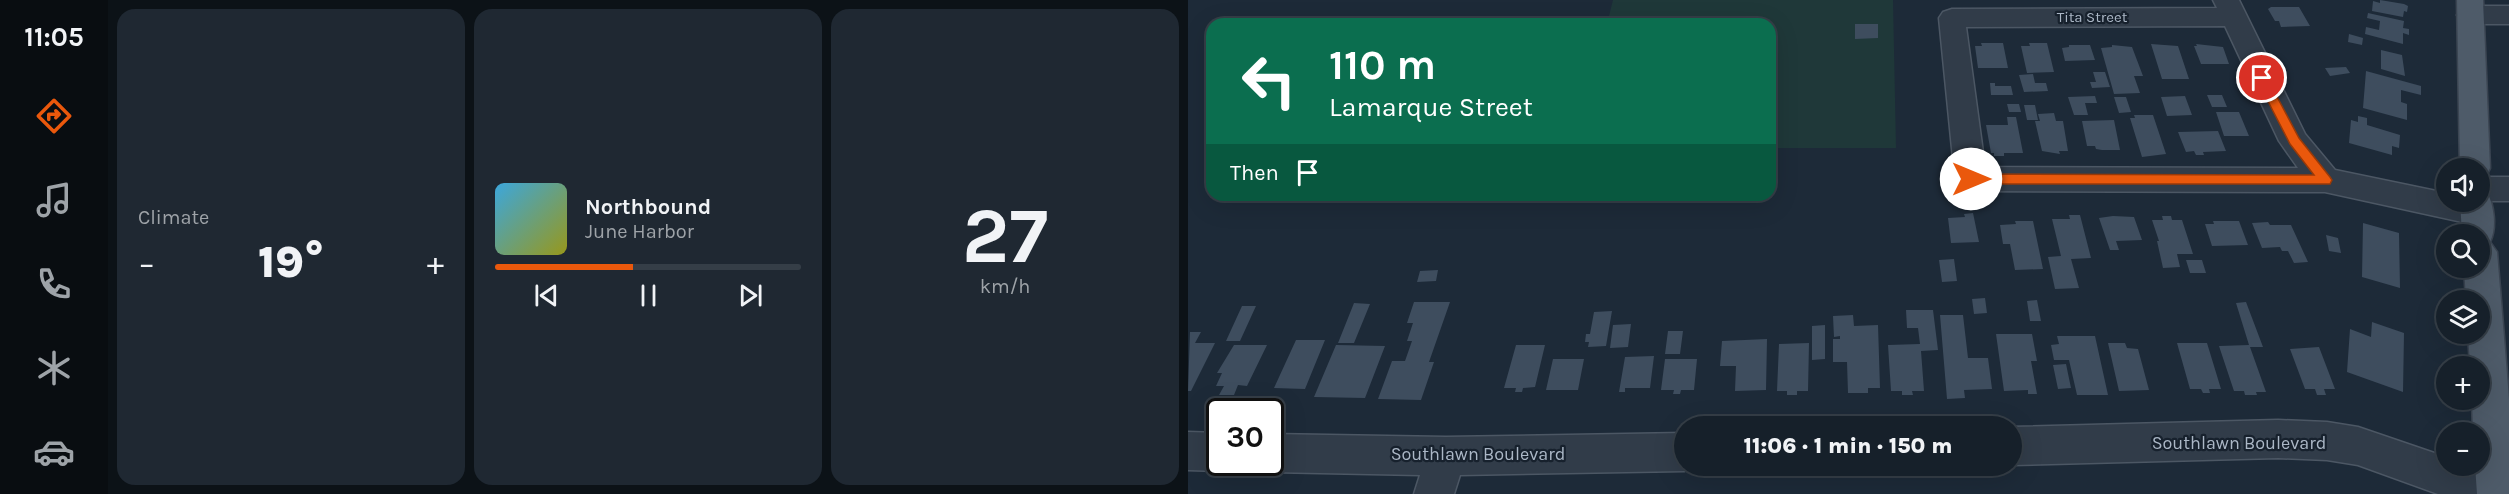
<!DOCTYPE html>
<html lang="en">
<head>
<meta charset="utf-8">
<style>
  :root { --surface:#16202a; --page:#1f2832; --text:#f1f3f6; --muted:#9ea3a8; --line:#353e47; --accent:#ea580c }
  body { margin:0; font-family:Karla,sans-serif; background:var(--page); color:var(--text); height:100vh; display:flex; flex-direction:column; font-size:22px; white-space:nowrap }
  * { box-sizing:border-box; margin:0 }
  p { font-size:20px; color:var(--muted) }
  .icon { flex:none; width:33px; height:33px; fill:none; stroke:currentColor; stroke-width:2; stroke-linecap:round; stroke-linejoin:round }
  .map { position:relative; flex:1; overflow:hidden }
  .drawer { display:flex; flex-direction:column; gap:9px; padding:9px; background:#0c1217; width:1080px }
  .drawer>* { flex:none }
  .banner { position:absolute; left:18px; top:18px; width:570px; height:183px; border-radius:18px; box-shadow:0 6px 24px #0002,0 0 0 2px var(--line); background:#0b6e4f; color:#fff; overflow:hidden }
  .controls { position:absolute; left:1248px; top:158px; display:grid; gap:12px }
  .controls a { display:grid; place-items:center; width:54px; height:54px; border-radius:50%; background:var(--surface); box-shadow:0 6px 24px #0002,0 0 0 2px var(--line); font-size:30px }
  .speed { position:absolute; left:18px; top:398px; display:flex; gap:12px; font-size:30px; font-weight:700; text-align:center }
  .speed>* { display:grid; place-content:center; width:78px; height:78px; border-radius:50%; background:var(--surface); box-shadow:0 6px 24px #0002,0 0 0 2px var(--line); line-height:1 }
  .speed .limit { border:3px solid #111; border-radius:9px; background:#fff; color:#111 }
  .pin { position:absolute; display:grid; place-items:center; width:51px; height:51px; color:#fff; margin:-26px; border:3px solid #fff; border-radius:50%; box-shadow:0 2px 6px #0007 }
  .me { position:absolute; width:66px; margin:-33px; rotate:90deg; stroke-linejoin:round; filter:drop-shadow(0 0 4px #0008) }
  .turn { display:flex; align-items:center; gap:21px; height:126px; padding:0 24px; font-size:27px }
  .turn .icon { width:78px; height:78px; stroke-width:2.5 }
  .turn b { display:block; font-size:42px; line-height:51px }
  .then { display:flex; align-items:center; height:57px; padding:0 24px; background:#0003; gap:12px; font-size:22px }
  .big { font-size:45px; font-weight:800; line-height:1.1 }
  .drawer .card { flex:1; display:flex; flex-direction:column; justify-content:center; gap:9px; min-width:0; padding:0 21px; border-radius:18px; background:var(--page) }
  .drawer .dial { align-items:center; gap:0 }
  .dial b { font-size:78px; line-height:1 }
  .song { display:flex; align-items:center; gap:18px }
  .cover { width:72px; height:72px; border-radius:9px; background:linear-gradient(135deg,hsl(200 70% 55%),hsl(60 70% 35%)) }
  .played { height:6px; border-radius:3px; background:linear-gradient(90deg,var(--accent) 45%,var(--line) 45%) }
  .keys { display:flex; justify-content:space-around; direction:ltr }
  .heat { display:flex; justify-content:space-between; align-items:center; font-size:33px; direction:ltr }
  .drawer .tiles { flex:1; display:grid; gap:9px; grid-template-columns:repeat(3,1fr) }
  .trip { position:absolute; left:486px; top:416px; width:348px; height:60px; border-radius:30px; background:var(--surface); box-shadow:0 6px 24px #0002,0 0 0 2px var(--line); font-weight:800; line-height:60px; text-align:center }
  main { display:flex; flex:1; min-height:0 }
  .tabs { display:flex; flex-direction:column; width:108px; justify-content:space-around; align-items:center; background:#090d11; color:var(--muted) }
  .tabs .icon { width:42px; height:42px }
  .tabs .on { color:var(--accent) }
  .tabs b { font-size:27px; color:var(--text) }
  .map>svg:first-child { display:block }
  .green { fill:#1f3839 }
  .building { fill:#3e4d5e }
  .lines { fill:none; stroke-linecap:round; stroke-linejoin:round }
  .minor-casing { stroke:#4c5764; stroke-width:3 }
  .major-casing { stroke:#3b4552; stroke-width:3 }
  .minor { fill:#313c49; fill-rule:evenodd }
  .major { fill:#4e5b69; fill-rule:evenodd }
  .route { fill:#ea580c; stroke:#983908; stroke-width:1.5 }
  .labels { text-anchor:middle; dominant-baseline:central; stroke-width:4.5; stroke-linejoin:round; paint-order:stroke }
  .far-street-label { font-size:15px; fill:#abb7c6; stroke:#17212d }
  .street-label { font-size:18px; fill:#abb7c6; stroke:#17212d }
</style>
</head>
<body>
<main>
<nav class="tabs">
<b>11:05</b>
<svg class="icon on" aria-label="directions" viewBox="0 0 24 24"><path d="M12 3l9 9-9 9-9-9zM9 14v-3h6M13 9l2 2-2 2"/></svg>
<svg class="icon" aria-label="music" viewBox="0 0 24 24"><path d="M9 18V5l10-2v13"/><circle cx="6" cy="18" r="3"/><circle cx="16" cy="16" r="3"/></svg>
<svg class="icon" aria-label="phone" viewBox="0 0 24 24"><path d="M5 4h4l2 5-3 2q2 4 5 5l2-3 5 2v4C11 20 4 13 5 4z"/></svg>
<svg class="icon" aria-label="climate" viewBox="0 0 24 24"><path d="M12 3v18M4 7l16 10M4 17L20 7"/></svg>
<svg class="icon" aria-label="car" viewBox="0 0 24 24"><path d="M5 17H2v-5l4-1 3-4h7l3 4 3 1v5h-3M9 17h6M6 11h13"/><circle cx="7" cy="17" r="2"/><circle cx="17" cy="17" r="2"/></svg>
</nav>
<section class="drawer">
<div class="tiles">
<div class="card"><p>Climate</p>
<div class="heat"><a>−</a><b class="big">19°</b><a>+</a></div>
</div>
<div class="card">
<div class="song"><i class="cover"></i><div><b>Northbound</b><p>June Harbor</p></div></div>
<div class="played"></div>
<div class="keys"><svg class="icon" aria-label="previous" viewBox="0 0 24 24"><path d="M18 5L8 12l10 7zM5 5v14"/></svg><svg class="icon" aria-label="pause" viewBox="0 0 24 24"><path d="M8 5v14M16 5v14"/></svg><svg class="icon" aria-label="next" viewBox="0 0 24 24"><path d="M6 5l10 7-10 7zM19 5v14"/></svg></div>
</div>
<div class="card dial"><b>27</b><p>km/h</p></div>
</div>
</section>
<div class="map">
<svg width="1321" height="494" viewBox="0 0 1321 494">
  <rect width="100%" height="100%" fill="#1d2a38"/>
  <path class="green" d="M425,0H705L708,148H582V24H419Z"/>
  <path class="building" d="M1192,0L1216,4L1220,6L1219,12L1216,11L1215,17L1184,11L1185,1L1192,3Z
    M1083,7H1111L1122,26L1093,27L1091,21H1087L1080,9Z
    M1180,13L1216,21L1215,28L1221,29V35L1215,33V44L1177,34L1178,27L1191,30L1192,21L1179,18Z
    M667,24H690V38L667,39Z
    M1161,34L1175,38L1174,45L1160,42Z
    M793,43H815L820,68H790L787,46H794Z
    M841,43H859L866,72L839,73L833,46H842Z
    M963,44L990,46L1001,79H974Z
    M1008,44L1035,47L1041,64H1013L1006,46H1009Z
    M881,45H902L907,60L877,61L874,48L881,47Z
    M924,45L944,47L955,76H946L952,93L926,94L913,48L924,47Z
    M1193,50L1214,55L1217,76L1193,69Z
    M1158,67L1162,73L1142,76L1137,68Z
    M1178,71L1233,86V95L1213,90V102L1219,104V120L1175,108Z
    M905,72H917L922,87L904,88L902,82H908Z
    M845,74L847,83H858L860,91L836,92L831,75Z
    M802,83H807V86H823L825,95H803Z
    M1019,95H1034L1039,107H1024Z
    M907,96L909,103H897L900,115H886L880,97Z
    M997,96L1004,115L979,116L973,97Z
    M926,97H938L943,112L931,113Z
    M819,104H831L833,112H821Z
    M836,105H847L850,120H839Z
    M1028,112H1051L1061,136H1036Z
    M866,113L868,121H875L880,151H871L872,154L854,151L847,121H852L850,114Z
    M946,115H965L978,154L954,157L942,118H947Z
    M1170,116L1179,118V125L1212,135L1211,148L1204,146V155L1161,143L1163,120L1170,122Z
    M819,117H828L835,153H816V156H806V153H803L798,125H820Z
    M926,120L932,150H914L908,149L907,146H899L894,121Z
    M1030,131L1038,151L1015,152L1016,155H1008L1006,151L998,152L990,132Z
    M785,213L791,242L763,243L760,218L777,217L776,214Z
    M881,215H892L903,258L883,259L891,288L867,289L860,257L873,256L864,219H882Z
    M925,216L946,217L954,240L928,241L931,250H922L911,218Z
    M974,216H983L984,220H994L1005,254H989L992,267L975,268L969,241H971L964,220H975Z
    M827,221H845L855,269L827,270L822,244H815L812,225L828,224Z
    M1025,221H1051L1060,245L1024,246L1017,224H1026Z
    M1080,222L1082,225H1103L1120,262L1106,263L1100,251H1094L1092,247L1074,248L1064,223Z
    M1175,223L1211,233L1212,288L1174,277Z
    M1138,235L1150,238L1153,253L1141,251Z
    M766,259L769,281L754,282L751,260Z
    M998,260H1014L1018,273H1002Z
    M250,270L248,281L229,282L232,271Z
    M797,298L799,313L786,314L784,299Z
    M849,300L853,321H842L839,301Z
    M226,302H262L241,362H246L233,400L190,399L204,361H217L224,341H219L225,323H219Z
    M1058,302L1075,347H1062L1078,392H1068L1069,395H1057L1056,391H1046L1031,346L1061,345L1048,303Z
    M166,303L182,304L166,343H150Z
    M54,306H68L52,341H38Z
    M718,310H745L750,350L733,351L736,391H724L725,395H714V391H703L700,345L732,344L730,328H719Z
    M424,311L418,346L400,347L401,342H397L398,334H402L406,312Z
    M665,315L666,326L690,325L692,388H680V393H660L659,362H645V339H652V336L646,337L645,316Z
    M752,315H775L780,358H800L804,389L776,390L777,398L759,399Z
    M1184,322L1216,333L1215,392L1159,372L1162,329L1183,337Z
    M443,324L440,347L422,348L425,325Z
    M637,325V359L624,360V326Z
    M480,331H495L492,354H477Z
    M2,332H13L7,343H27L3,391H0Z
    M808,334H844L849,361H843L849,394H840V390L816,391Z
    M869,336H907L920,395H889L881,360H866L863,345L871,344Z
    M579,339L578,390L547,391L548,366H532L534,341Z
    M108,340H137L117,389L86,388Z
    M621,343L620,391H609V395H599V391H589L591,344Z
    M920,343H937L939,348L950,349L961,390L931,391Z
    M989,343H1019L1033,389H1021L1022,393H1015L1013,389H1002Z
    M46,345H79L59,386L50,385L46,395H31L36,386H28L34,373H29Z
    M148,345L197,346L177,398L126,397Z
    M328,345H357L347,387L335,388L334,392H327L328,388H316Z
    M1131,347L1147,389H1136L1138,395H1129L1127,389H1117L1102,349Z
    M466,356L462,388H437V392H431L437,357Z
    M365,359H396L390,390H358Z
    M477,359H509L506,390H493L492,394H485L486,390H473Z
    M878,364L883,388L870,389L865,365Z"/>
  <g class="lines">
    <defs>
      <path id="minor" d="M1025,0H1051L1117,134L1147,170L1258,193V201H1292V177H1321V201H1295L1299,203L1304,212L1299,221L1288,225L1137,192L783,191L772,188L767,179L751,18L755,12L764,9L1029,8ZM1037,26L1091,141L1110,168L797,167L778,27Z
        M1282,6H1321V24H1282L1273,21L1269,15L1273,9Z
        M1090,420L1139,422L1170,427L1258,457V465H1280L1320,480L1321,494H1250L1170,465L1139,460L1090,458L824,465V427Z
        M0,432L32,433V462H47L46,466L32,471L0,470Z
        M496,433V465H510L496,471L272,475L266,494H226L232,475L82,472L68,467L66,462H82V434L258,437Z"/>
      <path id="major" d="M1269,0H1295L1302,168L1298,176L1292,179V168H1272Z
        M1292,189L1299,192C1306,205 1309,228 1302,242L1309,252L1321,399V494H1289L1287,465H1292V432H1285L1284,399H1292V366H1282L1280,333H1292V300H1278L1276,267H1292V234H1274L1272,201H1292Z"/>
    </defs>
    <use href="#minor" class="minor-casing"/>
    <use href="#major" class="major-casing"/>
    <use href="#minor" class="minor"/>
    <use href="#major" class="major"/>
  </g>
  <path class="route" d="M1074,74L1078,76L1111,138L1142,177L1144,180L1142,184H783L776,179L783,174L1126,175L1102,144L1068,78Z"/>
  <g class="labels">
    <g class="far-street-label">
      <text x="904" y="17">Tita Street</text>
    </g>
    <g class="street-label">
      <text x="1051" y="443">Southlawn Boulevard</text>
      <text x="290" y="454">Southlawn Boulevard</text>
    </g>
  </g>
</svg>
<div class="controls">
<a><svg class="icon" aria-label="sound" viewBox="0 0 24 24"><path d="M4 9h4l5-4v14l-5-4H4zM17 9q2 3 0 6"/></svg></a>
<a><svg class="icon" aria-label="search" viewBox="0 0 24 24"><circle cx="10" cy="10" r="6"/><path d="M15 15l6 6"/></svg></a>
<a><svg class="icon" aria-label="layers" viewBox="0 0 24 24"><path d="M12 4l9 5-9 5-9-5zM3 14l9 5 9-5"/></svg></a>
<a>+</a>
<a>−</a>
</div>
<div class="speed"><div class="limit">30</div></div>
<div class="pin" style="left:1074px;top:78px;background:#d93025"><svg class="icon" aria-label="arrive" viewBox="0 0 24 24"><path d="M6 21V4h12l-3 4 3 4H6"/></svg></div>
<svg class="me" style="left:783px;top:179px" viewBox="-20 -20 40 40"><circle r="19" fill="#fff"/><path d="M0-13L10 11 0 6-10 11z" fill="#ea580c"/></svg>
<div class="trip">11:06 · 1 min · 150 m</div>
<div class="banner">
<div class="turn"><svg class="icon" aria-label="left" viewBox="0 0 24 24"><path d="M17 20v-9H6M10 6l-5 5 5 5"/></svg><div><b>110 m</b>Lamarque Street</div></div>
<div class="then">Then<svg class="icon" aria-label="arrive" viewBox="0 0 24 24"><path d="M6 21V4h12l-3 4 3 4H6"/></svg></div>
</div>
</div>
</main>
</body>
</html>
